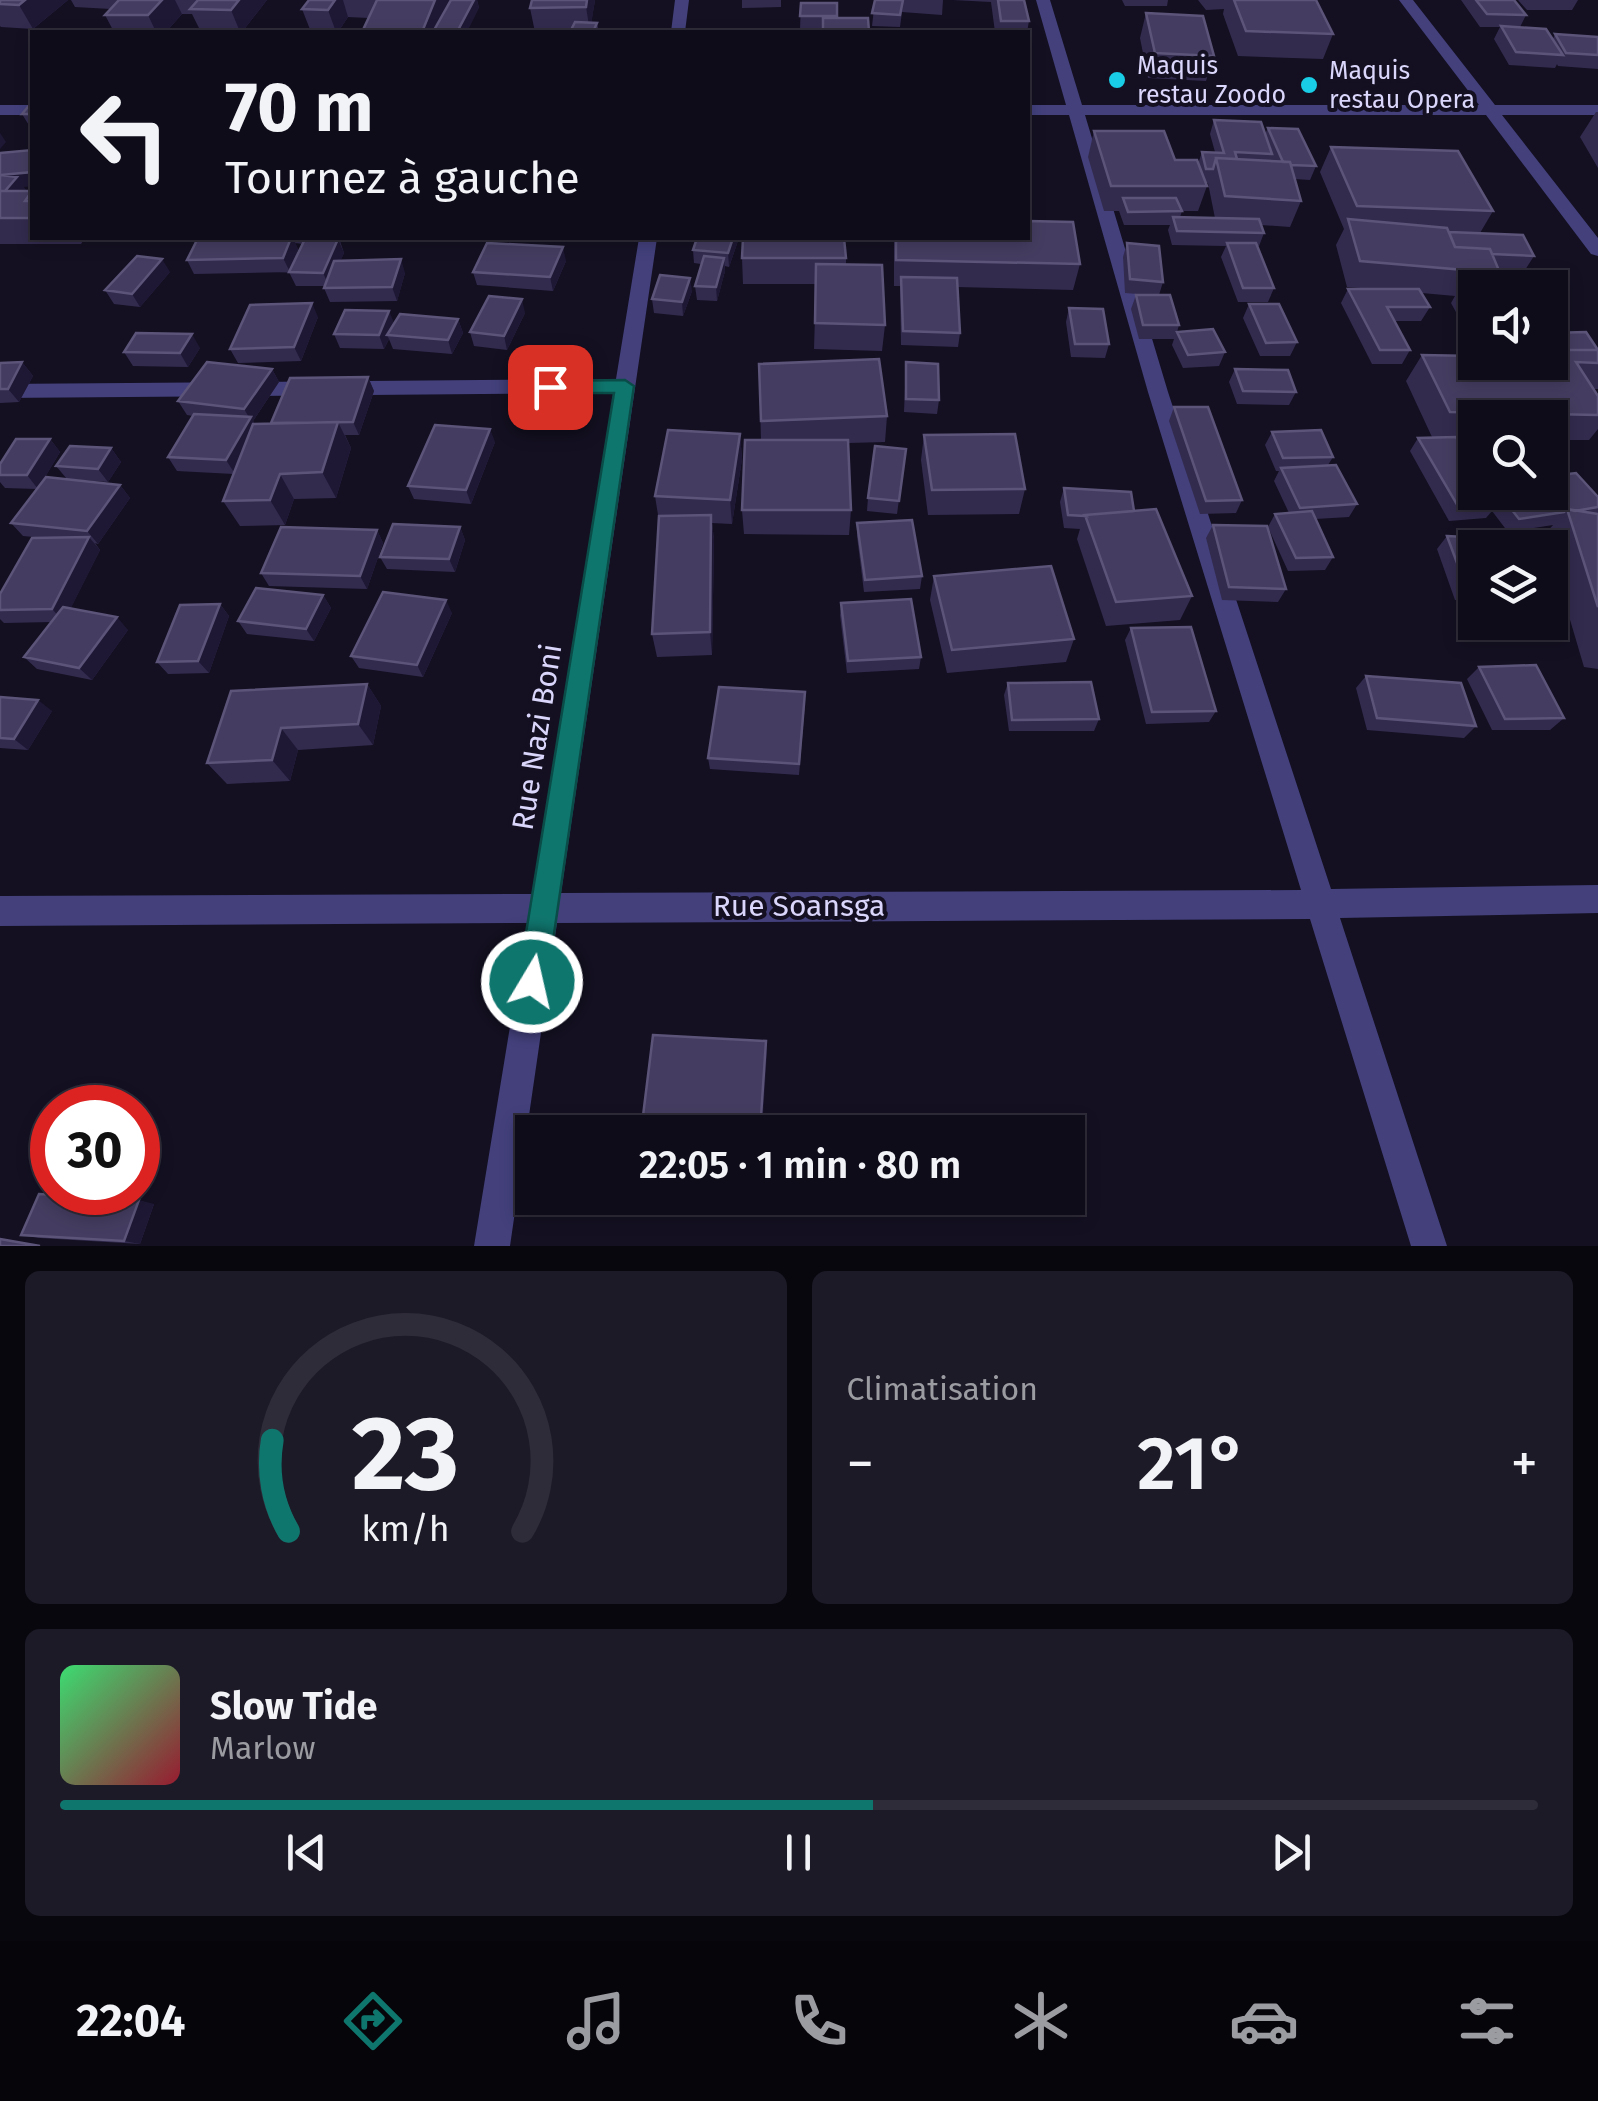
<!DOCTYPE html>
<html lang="fr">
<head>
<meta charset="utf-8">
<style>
  :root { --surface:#0f0c1a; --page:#1d1a27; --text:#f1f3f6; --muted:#9b9ba2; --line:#2f2c39; --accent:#0f766e }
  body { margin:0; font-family:"Fira Sans",sans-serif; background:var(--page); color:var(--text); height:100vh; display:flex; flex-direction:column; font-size:38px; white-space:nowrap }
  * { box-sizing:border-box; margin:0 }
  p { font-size:32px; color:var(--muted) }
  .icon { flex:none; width:55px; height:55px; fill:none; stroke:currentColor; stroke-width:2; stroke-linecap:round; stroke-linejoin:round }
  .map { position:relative; height:1246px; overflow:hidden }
  .sheet { display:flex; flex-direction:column; gap:25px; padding:25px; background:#08070e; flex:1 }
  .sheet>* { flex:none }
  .banner { position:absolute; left:30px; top:30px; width:1000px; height:210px; border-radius:0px; box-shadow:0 5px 15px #0003,0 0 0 2px var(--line); background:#0f0c1a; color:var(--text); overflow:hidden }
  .tools { position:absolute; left:1458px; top:270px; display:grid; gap:20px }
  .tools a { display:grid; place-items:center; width:110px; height:110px; border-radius:0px; background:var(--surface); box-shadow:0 5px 15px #0003,0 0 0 2px var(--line); font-size:50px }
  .speed { position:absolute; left:30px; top:1085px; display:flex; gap:20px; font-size:50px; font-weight:700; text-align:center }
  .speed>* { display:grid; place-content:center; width:130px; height:130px; border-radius:50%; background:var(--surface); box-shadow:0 5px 15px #0003,0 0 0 2px var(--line); line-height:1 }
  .speed .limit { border:15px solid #d22; background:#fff; color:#111 }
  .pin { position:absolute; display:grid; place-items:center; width:85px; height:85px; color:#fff; margin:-42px; border-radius:20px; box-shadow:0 5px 15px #0006 }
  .me { position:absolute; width:110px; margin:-55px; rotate:9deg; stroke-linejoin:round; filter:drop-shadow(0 0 8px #0008) }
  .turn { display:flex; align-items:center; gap:35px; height:210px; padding:0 30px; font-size:45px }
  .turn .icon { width:130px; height:130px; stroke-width:2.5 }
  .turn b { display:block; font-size:70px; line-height:85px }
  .big { font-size:75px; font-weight:600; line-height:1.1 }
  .sheet .card { flex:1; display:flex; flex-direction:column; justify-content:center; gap:15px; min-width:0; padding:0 35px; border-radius:15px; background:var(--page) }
  .sheet .dial { align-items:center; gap:0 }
  .dial svg { height:260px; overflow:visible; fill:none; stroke:var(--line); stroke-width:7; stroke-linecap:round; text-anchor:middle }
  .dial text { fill:var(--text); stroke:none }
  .song { display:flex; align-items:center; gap:30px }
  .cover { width:120px; height:120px; border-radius:15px; background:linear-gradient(135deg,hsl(140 70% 55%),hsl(350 70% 35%)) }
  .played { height:10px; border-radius:5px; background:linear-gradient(90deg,var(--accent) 55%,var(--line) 55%) }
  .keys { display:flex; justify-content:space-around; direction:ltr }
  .heat { display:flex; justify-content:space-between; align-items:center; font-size:55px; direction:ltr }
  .sheet .tiles { flex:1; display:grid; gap:25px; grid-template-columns:1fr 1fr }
  .card:last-child { grid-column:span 2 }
  .trip { position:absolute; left:515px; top:1115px; width:570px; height:100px; border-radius:0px; background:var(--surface); box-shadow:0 5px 15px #0003,0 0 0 2px var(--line); font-weight:600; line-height:100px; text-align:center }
  .tabs { display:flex; height:160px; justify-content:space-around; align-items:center; background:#06050a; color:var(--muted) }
  .tabs .icon { width:70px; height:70px }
  .tabs .on { color:var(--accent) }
  .tabs b { font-size:45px; color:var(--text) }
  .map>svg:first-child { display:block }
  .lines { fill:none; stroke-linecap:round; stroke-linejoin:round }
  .minor { fill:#43407c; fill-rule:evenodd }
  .wall { fill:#332b4e; fill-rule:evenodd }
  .shaded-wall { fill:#1f1835 }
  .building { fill:#453d61; stroke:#5c5579; stroke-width:2.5 }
  .route { fill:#0f766e; stroke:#0a4d48; stroke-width:2.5 }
  .poi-dot { fill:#18cde5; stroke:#141022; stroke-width:4 }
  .labels { text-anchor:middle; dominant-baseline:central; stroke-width:8; stroke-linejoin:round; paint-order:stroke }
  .far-poi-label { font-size:25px; fill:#dad6fb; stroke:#141022; text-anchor:start }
  .street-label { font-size:30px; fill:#dad6fb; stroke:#141022 }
</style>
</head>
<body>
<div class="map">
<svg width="1598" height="1246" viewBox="0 0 1598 1246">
  <rect width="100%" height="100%" fill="#141022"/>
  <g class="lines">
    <path class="minor" d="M675,0H689L685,32H671Z
      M1036,0H1050L1082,105H1479L1399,0H1413L1495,105H1598V115H1502L1598,238V256L1591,254L1486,115H1085L1168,392L1331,889L1598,885V913L1340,918L1447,1246H1411L1310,919L557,923L510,1246H474L527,923L0,926V896L532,894L614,393L0,398V384L616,379L639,238H657L561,893L1301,890L1148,392L1069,115H1028V105H1066Z
      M0,105H32V115H0Z"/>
  </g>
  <path class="wall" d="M0,0H68L33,29L1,27L0,26Z
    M71,0H267L242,32H201L192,14H182L166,32H114L105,15L111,9L75,7Z
    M309,0H477L479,8L369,18L348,17L338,32H311L302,9Z
    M532,0H595L591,23H597L599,32H535L530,8Z
    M742,0H781V7L742,8Z
    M875,0H943L942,15L902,12L900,27L872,26Z
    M953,0H1024L1029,21L1027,32H995L991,2Z
    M1122,0H1168L1167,6H1125Z
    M1198,0H1316L1333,34L1323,59L1238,56L1223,14L1224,9L1206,10Z
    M1461,0H1514L1526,15L1520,27L1553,39L1555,34L1598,37V69L1558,66L1557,64L1555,68L1509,65L1494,39L1500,27H1480Z
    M1518,0H1578L1572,10H1527Z
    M801,3H837V18L823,29H800Z
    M1146,13L1214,56L1206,81L1148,78L1140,38Z
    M32,102V127H30L22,114Z
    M1596,112H1598V168L1580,137Z
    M1214,120L1265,134L1268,128L1316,166L1310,180L1295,179L1301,201L1290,227L1261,225L1264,233L1259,246H1257L1274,288L1268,302H1238L1221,257L1226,246L1172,245L1168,230L1170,225H1124L1119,211H1104L1088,157L1094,131L1175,160L1198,164L1202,152H1215L1210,134ZM1206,183H1208L1215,218L1180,217L1182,211H1198L1207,186Z
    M1331,147L1493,211L1480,233L1534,256L1525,270L1498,268L1500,273L1491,288H1475V323H1462L1451,303L1455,296L1422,293L1430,307L1421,321H1394L1410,350L1402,364H1372L1341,303L1348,289H1375L1347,287L1336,245L1344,229L1320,172Z
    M0,153L26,191H32V238H85L81,244H0Z
    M215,238H339L344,253L340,261L405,273L397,301L330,302L324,288L325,286H296L289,272L303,244L295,243L298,249L290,272L194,274L187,260Z
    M739,238L729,267L725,266V271L717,301L697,300L695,286L701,264L694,263L693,250Z
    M894,238H1028L1080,264L1073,290L957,287L960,333L958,347L901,345L900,286H894Z
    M1127,243L1163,282L1159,295L1179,325L1177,332L1225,352L1219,366L1183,368L1172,345L1174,339H1139L1131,309L1136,295H1150L1125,293L1123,257Z
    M742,258H846V265L885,325L882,351L814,349L816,284H743Z
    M566,261L553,291L477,285L473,272Z
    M170,272L140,307L114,304L105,290Z
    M692,291L683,316L654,313L652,299Z
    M1249,304L1297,342L1290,356H1260L1243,318Z
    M1069,308L1109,344L1105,358L1071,357L1066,322Z
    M525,313L507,350L474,346L470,332Z
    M318,317L301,361L238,363L230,349Z
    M458,319L463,333L452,354L393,349L389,339L384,349L340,348L334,334L394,324Z
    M1550,333L1598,349V389H1594L1598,396V429L1589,440H1550V418H1475V438H1456L1475,492H1550L1598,497V669L1584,667L1550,552V548H1549L1545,534L1553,525L1508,532L1492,511L1486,518L1449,521L1410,451L1418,438L1432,437L1406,381L1422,355L1550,362Z
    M200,348L188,367L133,366L124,352Z
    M22,362L33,376L19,402L0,403V363Z
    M906,362L939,400L937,414L904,412Z
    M759,364L887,416L885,442L848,443L851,510L849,535L744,534L742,510L761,440Z
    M272,369L279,382L253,421L255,424H272L368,377L374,391L359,435H345L351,448L336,498L294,499L285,525L240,526L223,501L234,474L177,471L168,457L193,416L187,415L178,401Z
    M1235,369L1296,392L1289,405L1237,404L1229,382Z
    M1174,407L1242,500L1236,513L1200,514L1169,421Z
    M1272,432L1333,457L1328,465L1357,504L1349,517L1315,519L1333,557L1325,570L1288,571L1268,527L1275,514L1289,513L1274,481L1279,471H1276L1265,445Z
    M740,434L742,459L732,524L712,523L714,540L712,655L657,657L652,634L659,521L655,496Z
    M924,435L1025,489L1019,514L928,515L921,460Z
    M50,439L60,452L42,482L67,479L56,466L111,448L121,462L108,482L67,479L120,485L130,498L98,544L95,543L100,550L70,609L128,630L92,680L37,669L24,657L51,622L4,623L0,619V594L34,537L23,536L11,523L37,489L5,488L0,482V464Z
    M495,442L471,504L414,499L408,486Z
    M906,449L897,514L867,511L868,498Z
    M1064,488L1134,511L1192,596L1180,620L1106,626L1077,539L1080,529L1064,528L1060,502Z
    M857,523L922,576L920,589L864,592L857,536Z
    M1213,525L1286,589L1278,602L1222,600L1206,538Z
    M460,527L465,540L455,572L387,569L380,557Z
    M377,530L383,543L367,589L269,586L261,573Z
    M1447,536L1475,548V601L1455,600L1437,549Z
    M934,576L1074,639L1066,662L947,673L930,600Z
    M323,595L331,608L314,641L247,634L238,621Z
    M841,603L921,657L919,669L847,673L840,615Z
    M220,604L229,616L209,673L168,674L157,662Z
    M452,613L423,677L359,668L351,656Z
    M1131,628L1216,711L1209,722L1146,724L1125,640Z
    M1479,667L1564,718L1550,730H1492L1467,679Z
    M1366,676L1476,726L1464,738L1367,730L1356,688Z
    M1008,683L1099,719L1094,731H1009L1004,695Z
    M367,684L381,706L373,745L298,750L290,781L227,784L207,763Z
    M0,697L52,711L28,750L0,748Z
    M805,704L799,775L710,769L708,758Z
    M924,1198H1061L1062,1208L1056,1212L925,1215Z
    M154,1204L140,1244L40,1238L21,1235Z"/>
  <path class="shaded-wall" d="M25,0H68L33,29L19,5Z
    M162,0H175L182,14L166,32H156L148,15Z
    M239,0H267L242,32H240L231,10Z
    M335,0H343L348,17L338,32H336L328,10Z
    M435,0H451L439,32H422Z
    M474,0H477L479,8L467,32H457Z
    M587,0H595L590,32L586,7Z
    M0,133L6,142L0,149Z
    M32,172V186L24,187L26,190L11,208L1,175Z
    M291,238H293L298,249L290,272L283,258Z
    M733,238H739L729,267L728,253Z
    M338,239L344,253L329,286L323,273Z
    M563,247L566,261L553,291L550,277Z
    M724,258L725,271L717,301L716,287Z
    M162,259L170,272L140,307L132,294Z
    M401,259L405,273L397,301L392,287Z
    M690,278L692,291L683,316L682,302Z
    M522,299L525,313L507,350L504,336Z
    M312,303L318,317L301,361L294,347Z
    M389,311L395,325L387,335L389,339L384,349L379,335Z
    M458,319L463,333L452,354L448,340Z
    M192,334L200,348L188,367L180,353Z
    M22,362L33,376L19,402L8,389Z
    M272,369L279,382L253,421L258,430L235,474L226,460L250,419L244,409Z
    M368,377L374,391L359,435L353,422Z
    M338,422L351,448L336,498L322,472Z
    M490,429L495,442L471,504L466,490Z
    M740,434L742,459L732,524L730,500Z
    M50,439L60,452L38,489L27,475Z
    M111,448L121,462L108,482L98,469Z
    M280,474L294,499L285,525L270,500Z
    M120,485L130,498L98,544L87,531Z
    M711,515L714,540L712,655L710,632Z
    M460,527L465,540L455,572L449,559Z
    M377,530L383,543L367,589L360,576Z
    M89,537L100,550L64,622L52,609Z
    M323,595L331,608L314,641L306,629Z
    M446,600L452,613L423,677L417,665Z
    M220,604L229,616L209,673L198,661Z
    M117,617L128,630L92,680L79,668Z
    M367,684L381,706L373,745L358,724Z
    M38,700L52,711L28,750L14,739Z
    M281,728L298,750L290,781L272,760Z
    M766,1041L767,1054L762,1132H760Z
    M139,1200L154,1204L140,1244L124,1241Z"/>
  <path class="building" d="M0,0H25L19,5L0,4Z
    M119,0H162L148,15H105Z
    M198,0H239L231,10L190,9Z
    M309,0H335L328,10L302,9Z
    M377,0H435L422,32H362Z
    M451,0H474L457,32H433Z
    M532,0H587L586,7L530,8Z
    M875,0H903L900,15L872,13Z
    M998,0H1024L1029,21H1001Z
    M1234,0H1316L1333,34L1246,31Z
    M1476,0H1514L1526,15L1487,14Z
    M801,3H837V16H800Z
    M1146,13L1203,16L1214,56L1155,53Z
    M823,18H868L869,32H823Z
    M575,22L597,23L593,32H570Z
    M1501,26L1546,29L1563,55L1516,52Z
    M1555,34L1598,37V55L1566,53Z
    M32,102V114H22Z
    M1214,120L1261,122L1272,154L1235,152L1237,159L1216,158L1213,169H1206L1202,152L1224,153Z
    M1268,128L1298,129L1316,166L1291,165L1290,162H1283Z
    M1094,131H1164L1175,160H1197L1207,186H1111Z
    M1331,147L1458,151L1493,211L1357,206Z
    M32,150V172L1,175L17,177L5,191H0V153Z
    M1216,158L1290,162L1301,201L1225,196Z
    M0,191H32L25,201H32V218H0Z
    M1123,198H1176L1182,211L1128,212Z
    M1173,217L1259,219L1264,233L1177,231Z
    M1348,219L1447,228L1455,247L1490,249L1500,273L1360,261Z
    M1028,221L1073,222L1080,264L896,260V238H1028Z
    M1449,232L1523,235L1534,256L1492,254L1490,249L1455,247Z
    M198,238H291L283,258L187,260Z
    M697,238H733L728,253L693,250Z
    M743,238H844L846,258H742Z
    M305,239H338L323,273L289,272Z
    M487,243L563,247L550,277L473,272Z
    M1127,243L1159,246L1163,282L1130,279Z
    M1227,243H1256L1274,288H1243Z
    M137,256L162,259L132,294L105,290Z
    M704,256L724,258L716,287L695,286Z
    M401,259L392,287L324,288L334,261Z
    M816,264L882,265L885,325L815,323Z
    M660,275L690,278L682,302L652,299Z
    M901,277L957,278L960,333L903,331Z
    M1348,289H1419L1430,307H1387L1410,350H1380Z
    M1459,289L1475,290V310H1471Z
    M1136,295H1170L1179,325H1143Z
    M489,296L522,299L504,336L470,332Z
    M312,303L294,347L230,349L250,305Z
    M1249,304H1279L1297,342L1266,343Z
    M1069,308L1103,309L1109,344H1075Z
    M345,310L389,311L379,335L334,334Z
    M400,314L458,319L448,340L387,335Z
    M1213,329L1225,352L1188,355L1177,332Z
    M1586,332L1598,350H1553L1550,353V333Z
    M136,333L192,334L180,353L124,352Z
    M1553,350H1598V363L1576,362L1598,396V415L1450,412L1422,355L1475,356V362H1550V358H1558Z
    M879,359L887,416L761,421L759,364Z
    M22,362L8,389H0V363Z
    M207,362L272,369L244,409L178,401Z
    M906,362L938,364L939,400L906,399Z
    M1235,369L1288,370L1296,392L1243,391Z
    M368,377L353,422L271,423L290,378Z
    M1174,407H1208L1242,500L1206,501Z
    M194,414L251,417L226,460L168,457Z
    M338,422L322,472L280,474L270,500L223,501L253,424Z
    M435,425L490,429L466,490L408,486Z
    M668,430L740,434L730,500L655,496Z
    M1321,430L1333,457L1283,458L1272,432Z
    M1015,434L1025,489L932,490L924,435Z
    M1456,437L1475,469V492H1489L1497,505L1459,508L1418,438Z
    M16,439H50L27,475H0V464Z
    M745,440H848L851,510H742Z
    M70,446L111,448L98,469L56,466Z
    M875,446L906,449L899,501L868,498Z
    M1336,465L1357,504L1300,508L1281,468Z
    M1576,473L1598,497V507L1575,511L1567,509L1564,512L1519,519L1498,492H1550V476Z
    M46,477L120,485L87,531L11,523Z
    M1064,488L1131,492L1134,511L1085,515L1086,516L1068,515Z
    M1156,509L1192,596L1116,602L1085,515Z
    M1567,509L1598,514V607Z
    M1312,511L1333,557L1296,558L1275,514Z
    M711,515L710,632L652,634L659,516Z
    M912,520L922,576L865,580L857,523Z
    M393,524L460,527L449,559L380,557Z
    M1213,525L1267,526L1286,589L1229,587Z
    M281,527L377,530L360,576L261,573Z
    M1447,536L1483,538L1487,548H1475V588L1466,587Z
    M89,537L52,609L0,610V594L32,538Z
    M1051,566L1074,639L952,650L934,576Z
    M256,588L323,595L306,629L238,621Z
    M383,592L446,600L417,665L351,656Z
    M911,599L921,657L848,661L841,603Z
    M220,604L198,661L157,662L180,605Z
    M63,607L117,617L79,668L24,657Z
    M1191,627L1216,711L1152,712L1131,628Z
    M1536,665L1564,718L1505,719L1479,667Z
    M1366,676L1461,683L1476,726L1377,718Z
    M1091,682L1099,719L1012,720L1008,683Z
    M367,684L358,724L281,728L272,760L207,763L231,691Z
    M719,687L805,692L799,764L708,758Z
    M0,697L38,700L14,739L0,738Z
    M653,1035L766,1041L760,1132H641Z
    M39,1194L139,1200L124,1241L21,1235Z
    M927,1198H1061L1062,1208L928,1211Z
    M0,1239L40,1246H0Z"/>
  <path class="route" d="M625,380L634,386L547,982L542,992L532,997L522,992L518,982L614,393H550L540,387L550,381Z"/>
  <g class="poi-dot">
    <circle cx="1117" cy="80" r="10"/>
    <circle cx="1309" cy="85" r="10"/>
  </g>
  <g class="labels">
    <g class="far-poi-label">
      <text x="1137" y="66">Maquis<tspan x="1137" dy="29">restau Zoodo</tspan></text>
      <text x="1329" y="71">Maquis<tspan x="1329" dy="29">restau Opera</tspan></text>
    </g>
    <g class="street-label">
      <text transform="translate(537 737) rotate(-81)">Rue Nazi Boni</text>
      <text x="799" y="906">Rue Soansga</text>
    </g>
  </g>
</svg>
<div class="tools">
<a><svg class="icon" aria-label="sound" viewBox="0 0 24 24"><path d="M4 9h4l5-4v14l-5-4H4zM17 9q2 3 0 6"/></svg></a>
<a><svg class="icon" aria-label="search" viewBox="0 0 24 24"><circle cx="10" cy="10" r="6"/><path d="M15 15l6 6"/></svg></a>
<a><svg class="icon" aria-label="layers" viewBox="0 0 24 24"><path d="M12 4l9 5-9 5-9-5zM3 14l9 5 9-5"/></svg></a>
</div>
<div class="speed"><div class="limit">30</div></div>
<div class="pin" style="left:550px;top:387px;background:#d93025"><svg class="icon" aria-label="arrive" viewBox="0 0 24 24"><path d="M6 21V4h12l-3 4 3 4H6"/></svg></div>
<svg class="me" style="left:532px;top:982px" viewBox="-20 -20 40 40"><circle r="17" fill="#0f766e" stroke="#fff" stroke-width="3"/><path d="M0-11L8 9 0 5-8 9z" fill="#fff"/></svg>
<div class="trip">22:05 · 1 min · 80 m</div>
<div class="banner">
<div class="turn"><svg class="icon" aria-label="left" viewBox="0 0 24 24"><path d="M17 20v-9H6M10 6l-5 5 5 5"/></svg><div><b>70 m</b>Tournez à gauche</div></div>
</div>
</div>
<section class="sheet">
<div class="tiles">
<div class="card dial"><svg viewBox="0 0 100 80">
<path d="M14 69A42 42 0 1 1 86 69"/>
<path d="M14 69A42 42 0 0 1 9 41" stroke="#0f766e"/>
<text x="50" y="56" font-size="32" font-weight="700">23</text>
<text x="50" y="72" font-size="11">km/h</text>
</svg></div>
<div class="card"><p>Climatisation</p>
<div class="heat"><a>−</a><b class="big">21°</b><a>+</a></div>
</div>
<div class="card">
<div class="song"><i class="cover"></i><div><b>Slow Tide</b><p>Marlow</p></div></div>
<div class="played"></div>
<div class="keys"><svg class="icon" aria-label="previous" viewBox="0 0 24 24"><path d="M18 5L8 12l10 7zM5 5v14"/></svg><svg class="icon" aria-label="pause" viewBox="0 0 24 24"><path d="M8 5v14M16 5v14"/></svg><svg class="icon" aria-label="next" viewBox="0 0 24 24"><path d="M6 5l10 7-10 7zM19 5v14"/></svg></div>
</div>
</div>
</section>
<nav class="tabs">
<b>22:04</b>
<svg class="icon on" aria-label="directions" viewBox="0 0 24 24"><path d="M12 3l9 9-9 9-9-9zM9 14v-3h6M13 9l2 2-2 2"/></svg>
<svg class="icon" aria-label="music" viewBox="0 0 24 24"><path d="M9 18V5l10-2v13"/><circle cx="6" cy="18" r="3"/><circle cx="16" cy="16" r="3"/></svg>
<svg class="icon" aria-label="phone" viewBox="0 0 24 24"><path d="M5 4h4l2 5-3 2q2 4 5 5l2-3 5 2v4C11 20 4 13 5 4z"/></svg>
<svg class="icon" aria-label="climate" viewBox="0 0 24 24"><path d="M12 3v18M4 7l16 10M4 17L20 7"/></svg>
<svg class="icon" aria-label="car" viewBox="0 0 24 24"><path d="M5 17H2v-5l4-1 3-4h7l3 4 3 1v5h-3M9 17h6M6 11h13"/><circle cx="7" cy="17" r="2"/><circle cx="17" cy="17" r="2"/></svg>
<svg class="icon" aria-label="filters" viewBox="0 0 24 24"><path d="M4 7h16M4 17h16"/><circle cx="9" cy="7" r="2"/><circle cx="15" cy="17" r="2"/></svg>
</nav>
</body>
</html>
